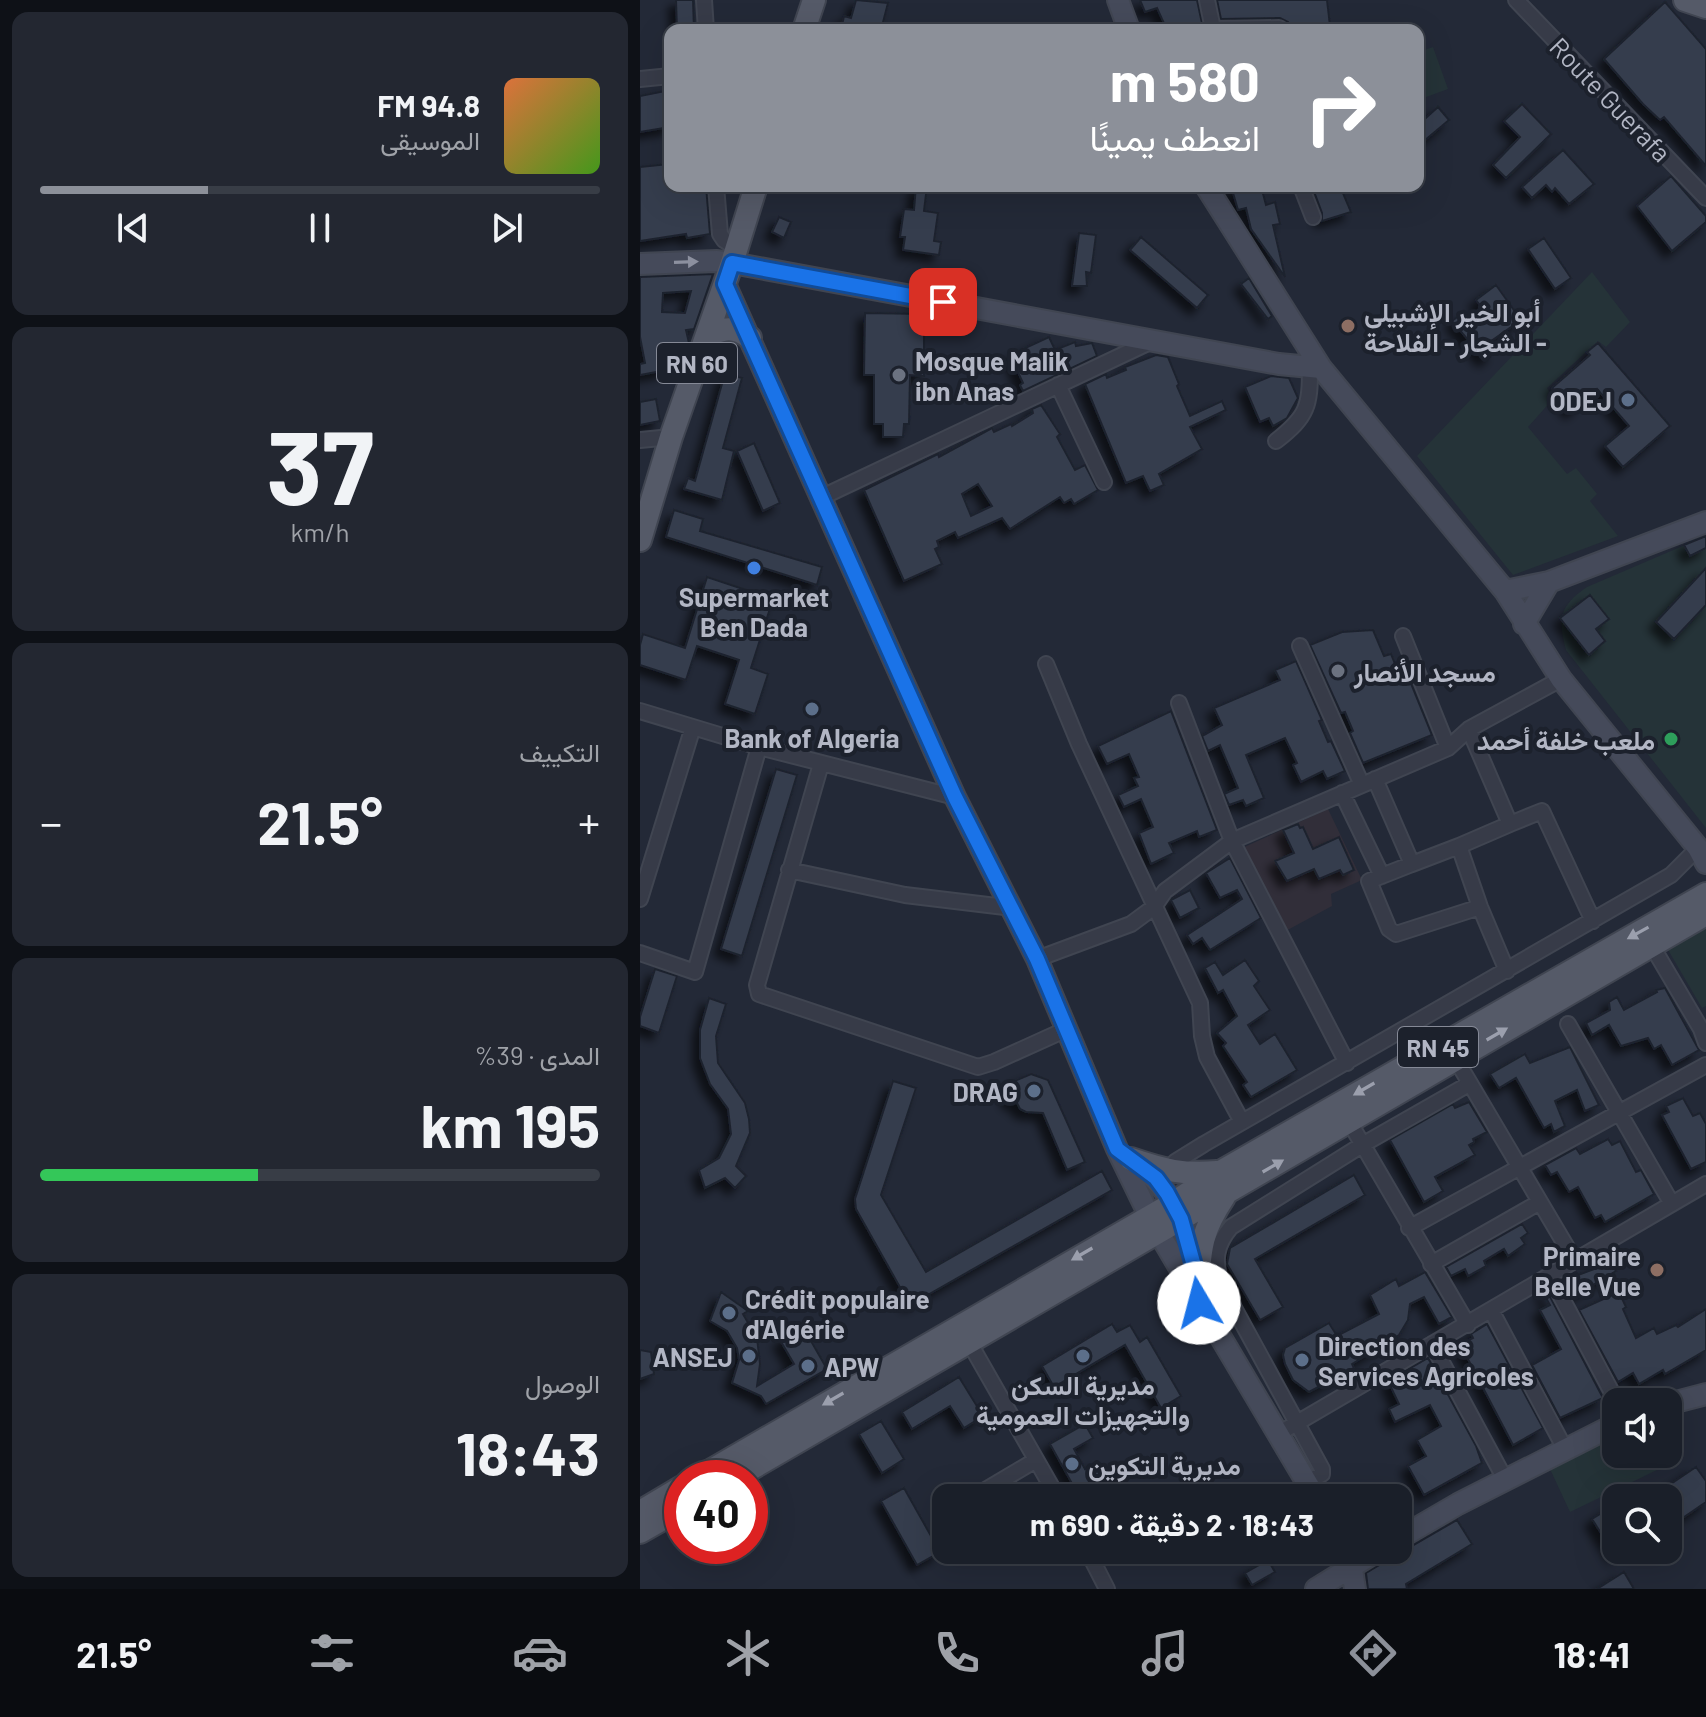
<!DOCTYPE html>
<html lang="ar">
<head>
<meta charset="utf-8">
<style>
  :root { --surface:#1a1f29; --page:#232731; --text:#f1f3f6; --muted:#9fa2a8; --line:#383d46; --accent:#8c9099 }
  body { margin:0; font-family:Barlow,Vazirmatn,sans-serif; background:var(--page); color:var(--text); direction:rtl; height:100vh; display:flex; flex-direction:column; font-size:30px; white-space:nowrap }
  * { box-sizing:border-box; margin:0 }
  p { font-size:26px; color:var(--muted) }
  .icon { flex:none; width:44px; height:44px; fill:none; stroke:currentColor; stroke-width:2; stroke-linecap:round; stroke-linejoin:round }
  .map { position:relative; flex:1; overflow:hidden; direction:ltr }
  .sheet { display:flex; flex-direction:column; gap:12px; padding:12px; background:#0e1117; width:640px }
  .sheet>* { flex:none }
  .guide { position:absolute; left:24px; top:24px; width:760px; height:168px; border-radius:16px; box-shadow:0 8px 32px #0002,0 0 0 2px var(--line); direction:rtl; background:#8c9099; color:#fff; overflow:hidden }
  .fabs { position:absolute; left:962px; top:1388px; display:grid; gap:16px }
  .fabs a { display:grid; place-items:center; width:80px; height:80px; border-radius:16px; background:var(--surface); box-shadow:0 8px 32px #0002,0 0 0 2px var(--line); font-size:40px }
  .speed { position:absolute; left:24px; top:1460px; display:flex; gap:16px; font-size:40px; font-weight:700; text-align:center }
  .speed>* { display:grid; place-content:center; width:104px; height:104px; border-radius:50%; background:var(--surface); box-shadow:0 8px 32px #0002,0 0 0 2px var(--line); line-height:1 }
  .speed .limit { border:12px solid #d22; background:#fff; color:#111 }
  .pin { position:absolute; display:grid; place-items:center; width:68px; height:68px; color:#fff; margin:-34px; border-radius:16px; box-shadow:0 4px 12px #0006 }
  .me { position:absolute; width:88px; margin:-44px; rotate:352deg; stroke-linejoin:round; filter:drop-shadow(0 0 6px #0008) }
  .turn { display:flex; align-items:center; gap:28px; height:168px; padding:0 32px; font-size:36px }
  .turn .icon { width:104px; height:104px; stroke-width:2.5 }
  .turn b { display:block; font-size:56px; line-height:68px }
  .big { font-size:60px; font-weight:700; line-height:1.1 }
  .sheet .card { flex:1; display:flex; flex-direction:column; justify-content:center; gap:12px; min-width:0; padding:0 28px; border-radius:16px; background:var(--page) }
  .sheet .dial { align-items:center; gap:0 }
  .dial b { font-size:104px; line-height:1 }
  .song { display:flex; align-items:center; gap:24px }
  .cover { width:96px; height:96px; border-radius:12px; background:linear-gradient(135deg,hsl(20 70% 55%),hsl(100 70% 35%)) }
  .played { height:8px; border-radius:4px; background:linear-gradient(90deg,var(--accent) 30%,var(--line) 30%) }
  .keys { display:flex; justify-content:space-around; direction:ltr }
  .heat { display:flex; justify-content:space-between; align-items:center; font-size:44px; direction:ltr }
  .charge { height:12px; border-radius:6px; background:linear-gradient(90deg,#34c759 39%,var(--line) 0) }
  .trip { position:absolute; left:292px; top:1484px; width:480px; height:80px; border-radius:16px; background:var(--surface); box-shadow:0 8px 32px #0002,0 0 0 2px var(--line); font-weight:700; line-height:80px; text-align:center; direction:rtl }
  .tab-bar { display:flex; height:128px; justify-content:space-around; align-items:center; background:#0a0c10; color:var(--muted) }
  .tab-bar .icon { width:56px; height:56px }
  .tab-bar .on { color:var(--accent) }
  .tab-bar b { font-size:36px; color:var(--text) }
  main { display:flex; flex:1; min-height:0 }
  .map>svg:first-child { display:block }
  .medical { fill:#312e39 }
  .green { fill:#253338 }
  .building { fill:#363d4d; stroke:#1e232e; stroke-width:2; fill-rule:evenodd; filter:url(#shadow) }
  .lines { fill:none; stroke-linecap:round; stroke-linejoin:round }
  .street-casing { stroke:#404551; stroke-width:18 }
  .secondary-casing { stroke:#404551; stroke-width:24 }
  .primary-casing { stroke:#404551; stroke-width:26 }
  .street { stroke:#373b48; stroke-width:14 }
  .secondary { stroke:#454a5a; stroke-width:20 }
  .primary { stroke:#555a68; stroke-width:22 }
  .oneway { fill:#8c909f }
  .oneway2 { fill:#9b9fad }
  .route-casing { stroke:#114b97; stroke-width:20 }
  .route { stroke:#1a73e8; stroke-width:14 }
  .education-dot { fill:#8d6e63; stroke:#1c212c; stroke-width:3 }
  .worship-dot { fill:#6b7280; stroke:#1c212c; stroke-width:3 }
  .service-dot { fill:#5c6f8a; stroke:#1c212c; stroke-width:3 }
  .shop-dot { fill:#3f7fe0; stroke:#1c212c; stroke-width:3 }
  .leisure-dot { fill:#2e9e5b; stroke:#1c212c; stroke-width:3 }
  .labels { text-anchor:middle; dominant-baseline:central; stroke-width:8; stroke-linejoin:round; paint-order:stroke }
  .shield { fill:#1c212c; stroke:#858996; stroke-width:2 }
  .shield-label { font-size:24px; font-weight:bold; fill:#b2b6c4 }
  .street-label { font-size:26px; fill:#b2b6c4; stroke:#1c212c }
  .poi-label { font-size:26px; font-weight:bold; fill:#b2b6c4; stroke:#1c212c; text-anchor:start }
</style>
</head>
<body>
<main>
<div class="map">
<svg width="1066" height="1589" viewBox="0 0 1066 1589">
  <defs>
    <filter id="shadow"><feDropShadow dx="-7" dy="7" stdDeviation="4" flood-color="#0009"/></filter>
  </defs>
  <rect width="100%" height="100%" fill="#232937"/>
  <path class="medical" d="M688,809L722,880L691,894L692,906L642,933L600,849Z"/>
  <path class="green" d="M793,47L808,89L778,100V52Z
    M952,272L990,322L966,347L958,341L907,388L913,399L888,427L927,474L936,468L957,494L950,501L978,536L873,575L777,456Z
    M1066,536V828L926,650C918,619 919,606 947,587Z
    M1066,924V1006L1062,1008L1027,948Z
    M976,1438V1454H1009L1017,1470L930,1512L910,1469Z"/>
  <path class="building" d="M36,0H53L54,30H37Z
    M216,0L248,3L241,30H201L204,16L211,18Z
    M500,0H557L563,28L527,30L517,8L505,12Z
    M577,0H687L690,26L652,30L648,22L640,18L581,19Z
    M1025,2L1066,49V166L1024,117L1020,120L1003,104L964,59Z
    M30,90V127L0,132V96Z
    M882,104L911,134L866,178L853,165L880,137L864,121Z
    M798,107L809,120L778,146V125Z
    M923,150L954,184L929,204L915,188L912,192L906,185L892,198L882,187Z
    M29,164L30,186H66L70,234L47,238L46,234L0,241V167Z
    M1031,176L1066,216V222L1032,251L997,206Z
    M276,186H287L284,211L298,213L294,241L301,242L299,255L263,250L265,237H260L264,209L274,210Z
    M591,186H621L626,205L635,202L640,224L633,225L645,277L611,229L606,208L598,210Z
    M672,186H700L711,212L682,221V213Z
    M139,217L151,222L144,238L132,232Z
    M439,233L456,235L451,273L446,272L447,286H432Z
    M501,237L568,295L557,308L490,250Z
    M904,238L931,278L915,289L888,249Z
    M73,274L54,329L46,330L49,343L47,350L42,351L43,358L26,362L27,370L0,375V364L5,363L0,337V277ZM51,291L45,313L22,312L23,293Z
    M609,278L632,316L628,319L601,284Z
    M856,285L881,320L847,344L854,353L845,360L812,321L821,314L826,320L842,308L836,300Z
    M225,313L284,314V376L270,375L269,424H264L263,437H243V424H234V375H224Z
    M409,337L415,350L435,342L436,346L452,343L457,356L383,391L380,385L383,383L370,355Z
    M958,343L1030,426L983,467L965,446L989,426L957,389L932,412L912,388L950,355L947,352Z
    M516,355L528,357L539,384L537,386L550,416L582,401L586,410L550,427L562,449L519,474L524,485L510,491L503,476L486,483L445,384L466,374L467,378L486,370L485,367Z
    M85,373L102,378L83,448L94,451L82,500L44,489L48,478L55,481Z
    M631,376L649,378L658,398L647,418L633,426L629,418L620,422L605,387Z
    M16,399L20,421L0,425V402Z
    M401,405L420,434L417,437L435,470L445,465L458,490L434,504L431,499L424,503L420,497L370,529L362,518L318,538L315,532L297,541L299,547L295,549L302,564L264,581L224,490L298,454L299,457L352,428L354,432L371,424L372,426L393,413L392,409ZM338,484L352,506L331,516L322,494Z
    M114,443L140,503L123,511L97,451Z
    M34,510L63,519L60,531L182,567L177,585L26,537Z
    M1066,536V548L1050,556L1044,545Z
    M1066,568V605L1034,639L1016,622Z
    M67,577L133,599L111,668L128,674L115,714L85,704L99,660L57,646L46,680L0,665V645L3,634L45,648Z
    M950,595L969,619L956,629L965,641L949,655L920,618Z
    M733,630L744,656L751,654L763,684L770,681L792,735L723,763L710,733L713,731L705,712L701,713L670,645L702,632Z
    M656,661L682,720L679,721L688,742L691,741L705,771L687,779L683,771L661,782L653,765L657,763L645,738L606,755L624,798L606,806L603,800L589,805L584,794L598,788L580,745L568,751L562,736L582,725L574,708L640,680L635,670Z
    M531,711L577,830L559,837L557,831L529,843L534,853L511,864L499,833L513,827L501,799L484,807L478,795L498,786L494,778L499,777L489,754L467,764L458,746Z
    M136,769L157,775L102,956L81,949Z
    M658,824L660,828L663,827L673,849L699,837L714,870L703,875L700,870L679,879L674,869L647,881L635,861L654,853L643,830Z
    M590,858L621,918L570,950L562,938L553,944L547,935L602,899L597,890L580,898L566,873Z
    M550,890L559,908L540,918L531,900Z
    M605,960L619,981L614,986L630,1010L608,1025L620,1044L635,1034L657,1070L611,1097L603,1085L607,1082L583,1046L586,1043L577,1033L597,1016L583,990L578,993L565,968L575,962L583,975Z
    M15,969L37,976L19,1033L0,1026V1017Z
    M1025,988L1059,1050L1032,1065L1021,1045L1014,1049L1008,1038L981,1046L969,1025L952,1035L946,1023L970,1010L969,1002L977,997L984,1010L1017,992L1016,990Z
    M69,998L86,1004L76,1036L78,1063L105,1103L109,1119L110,1133L96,1166L106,1176L95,1188L85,1178L65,1188L59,1170L79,1158L91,1134L88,1109L70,1084L60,1058V1030Z
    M930,1047L959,1105L945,1111L937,1090L915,1101L925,1126L914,1132L911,1124L904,1128L876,1078L859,1088L850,1074L885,1054L890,1063Z
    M391,1074L408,1080L445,1162L427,1170L403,1113L386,1112L380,1109L376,1101L371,1103L363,1086Z
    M253,1081L276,1088L241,1195L286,1272L462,1171L472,1190L270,1305L216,1209L215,1199Z
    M1043,1098L1053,1116L1060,1113L1066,1124V1162L1051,1169L1022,1115L1029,1112L1026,1106Z
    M829,1102L847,1132L833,1139L834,1142L829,1145L835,1155L795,1177L803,1191L784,1202L750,1140L813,1104L815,1108Z
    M968,1139L972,1145L980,1141L996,1172L1001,1170L1014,1194L965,1222L961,1215L955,1218L938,1187L929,1192L917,1172L911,1175L905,1165L936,1148L940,1154Z
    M714,1175L725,1195L615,1259L643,1307L620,1320L587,1264L590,1248Z
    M882,1224L888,1233L881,1238L885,1244L868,1256L864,1249L844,1261L846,1266L828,1276L825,1269L811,1276L806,1267Z
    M969,1260L976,1271L933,1297L923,1279L936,1272L938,1275L954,1269Z
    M785,1272L812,1317L799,1324L784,1297L770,1304L768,1320L759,1335L712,1364L714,1368L669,1392L653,1380L645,1364L643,1355L645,1348L689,1323L697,1336L739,1314L730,1295L756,1279L759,1286Z
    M906,1289L963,1398L920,1418L892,1365L921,1349L900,1310L910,1305L902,1291Z
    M81,1292L108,1311L103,1314L117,1338L120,1364L117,1386L154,1364L140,1340L163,1327L187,1369L126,1404L121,1396L92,1383L99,1360L97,1348L87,1331L70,1321Z
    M979,1292L986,1307L983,1309L996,1338L1014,1328L1017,1334L1036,1325L1038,1327L1066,1309V1350L1025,1374L1023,1370L999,1384L993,1373L978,1382L939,1310Z
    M472,1324L477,1332L490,1325L500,1342L507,1337L541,1396L521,1408L485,1345L414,1387L402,1366Z
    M847,1324L903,1428L873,1445L820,1344L833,1338L831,1334Z
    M0,1350L11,1352L14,1374L0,1379Z
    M788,1358L836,1446L842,1463L784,1495L768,1466L786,1456L777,1440L801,1426L790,1405L755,1422L749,1409L759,1404L748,1381Z
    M319,1377L343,1416L324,1428L310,1406L272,1429L262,1412Z
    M241,1421L264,1459L242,1473L219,1434Z
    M445,1424L453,1438L434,1449L445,1469L457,1462L464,1476L459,1478L464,1486L459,1489L461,1494L453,1498H440L410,1444Z
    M1056,1467L1066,1481V1502L1028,1528V1498H1010Z
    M264,1488L300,1552L277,1565L241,1501Z
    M976,1504V1557L952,1519Z
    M817,1520L832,1544L766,1584L767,1589H728L726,1573L746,1561L752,1550H765Z
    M628,1560L635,1572L612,1585L605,1573Z
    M984,1572L994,1589H957Z"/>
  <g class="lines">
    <defs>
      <path id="street" d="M64,0L66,30
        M567,0L573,29L639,28L642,30
        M876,0L1066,198
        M0,79L30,76
        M76,186L80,234L84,240L97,248
        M661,186L673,217
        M418,385L464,482
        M0,440L31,437
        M636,441C668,416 670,406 670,367
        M180,498L512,341
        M763,636L808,748
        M660,646L722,785
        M406,664L439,744L560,1003L562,1036L567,1057L602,1122
        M539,703L592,841L707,1063
        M0,711L119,747L315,797
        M829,729L870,824L819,846L840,907L867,971
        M181,764L117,985L119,994L338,1067L354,1062L427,1029
        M735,779L772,864L819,846
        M702,793L742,876
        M870,824L902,811L953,921
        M772,864L729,881L749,929L756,934L840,907
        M149,870L265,895L373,908
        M0,899L53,727
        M1012,946L1061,1029L1066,1043
        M0,953L55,972L119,747
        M397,959L491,924L514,907L525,891L592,841L808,748L829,729L921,679
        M928,1024L1032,1204
        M815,1058L935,1261
        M710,1123L828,1325
        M533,1172L535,1162L564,1144L1031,875L1058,848
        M769,1228L1066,1065
        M791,1264L900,1202
        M910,1276L977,1402
        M851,1310L925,1449
        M329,1342L418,1498
        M792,1344L866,1481
        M638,1434L1066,1184
        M668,1482L682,1474V1469L581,1284C574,1261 575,1246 591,1227L722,1145L829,1084
        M332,1498L396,1460
        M447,1550L467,1589"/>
      <path id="secondary" d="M478,0L489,30
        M566,186L681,368L865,591L921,679L1058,848L1066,863
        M0,264L76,261L92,263L639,364L681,368
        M85,284L315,797L397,959L477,1149L513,1223L676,1498
        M865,591L909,582L1066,522
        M884,624L909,582
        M496,1163C537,1194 546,1226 556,1275
        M1028,1404L1066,1394
        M758,1539L818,1504L976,1424
        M703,1550L712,1569L715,1589
        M676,1589L739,1550"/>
      <path id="primary" d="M1045,0L1066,7
        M164,30L174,0
        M67,337C83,327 95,326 110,338
        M0,540L31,437L92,263L116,186
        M491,1159C523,1170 543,1175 577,1172
        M558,1286C560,1247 562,1230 584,1197
        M58,1478L530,1205L582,1171L1066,894
        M95,1478L1066,914
        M0,1512L42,1487
        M0,1532L42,1508"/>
    </defs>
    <use href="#street" class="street-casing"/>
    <use href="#secondary" class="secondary-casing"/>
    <use href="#primary" class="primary-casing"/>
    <use href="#street" class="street"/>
    <use href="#secondary" class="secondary"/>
    <use href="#primary" class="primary"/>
  </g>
  <defs><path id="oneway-solid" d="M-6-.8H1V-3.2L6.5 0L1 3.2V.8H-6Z" transform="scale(2)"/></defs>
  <use class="oneway" href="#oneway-solid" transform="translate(46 262) rotate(-2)"/>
  <g class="oneway2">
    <use href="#oneway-solid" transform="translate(998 933) rotate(151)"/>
    <use href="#oneway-solid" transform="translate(857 1034) rotate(-30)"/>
    <use href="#oneway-solid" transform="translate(724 1089) rotate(150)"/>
    <use href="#oneway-solid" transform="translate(633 1166) rotate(-30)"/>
    <use href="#oneway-solid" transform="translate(442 1254) rotate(150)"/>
    <use href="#oneway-solid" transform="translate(193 1399) rotate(150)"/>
  </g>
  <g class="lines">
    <defs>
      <path id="route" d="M303,302L92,263L85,284L315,797L397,959L477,1149L516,1178L527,1193L541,1219L556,1273L559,1303"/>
    </defs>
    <use href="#route" class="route-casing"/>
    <use href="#route" class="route"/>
  </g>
  <g class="education-dot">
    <circle cx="708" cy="326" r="8"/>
    <circle cx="1017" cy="1270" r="8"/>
  </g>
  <g class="worship-dot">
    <circle cx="259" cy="375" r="8"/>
    <circle cx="698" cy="671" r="8"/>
  </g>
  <g class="service-dot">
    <circle cx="988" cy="400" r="8"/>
    <circle cx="172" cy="709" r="8"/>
    <circle cx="394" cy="1091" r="8"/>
    <circle cx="89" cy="1313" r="8"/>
    <circle cx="109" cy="1356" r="8"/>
    <circle cx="443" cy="1356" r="8"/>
    <circle cx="662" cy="1360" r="8"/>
    <circle cx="168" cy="1366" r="8"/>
    <circle cx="432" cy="1464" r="8"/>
  </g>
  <circle class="shop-dot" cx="114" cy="568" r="8"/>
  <circle class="leisure-dot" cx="1031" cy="739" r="8"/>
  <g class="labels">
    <g class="shield">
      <rect x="17" y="343" width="80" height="40" rx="6"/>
      <rect x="758" y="1027" width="80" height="40" rx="6"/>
    </g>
    <g class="shield-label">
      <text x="57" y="363">RN 60</text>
      <text x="798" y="1047">RN 45</text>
    </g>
    <g class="street-label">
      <text transform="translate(971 99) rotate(46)">Route Guerafa</text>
    </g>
    <g class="poi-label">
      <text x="724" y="311">أبو الخير الإشبيلي<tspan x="724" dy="30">الشجار - الفلاحة -</tspan></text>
      <text x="275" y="360">Mosque Malik<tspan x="275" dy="30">ibn Anas</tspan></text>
      <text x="972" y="400" text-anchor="end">ODEJ</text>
      <text x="114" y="596" text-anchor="middle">Supermarket<tspan x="114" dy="30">Ben Dada</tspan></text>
      <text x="714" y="671">مسجد الأنصار</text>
      <text x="172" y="737" text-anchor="middle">Bank of Algeria</text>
      <text x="1015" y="739" text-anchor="end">ملعب خلفة أحمد</text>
      <text x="378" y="1091" text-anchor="end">DRAG</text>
      <text x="1001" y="1255" text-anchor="end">Primaire<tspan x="1001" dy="30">Belle Vue</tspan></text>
      <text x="105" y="1298">Crédit populaire<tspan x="105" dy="30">d'Algérie</tspan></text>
      <text x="678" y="1345">Direction des<tspan x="678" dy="30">Services Agricoles</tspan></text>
      <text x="93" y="1356" text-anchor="end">ANSEJ</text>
      <text x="184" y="1366">APW</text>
      <text x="443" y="1384" text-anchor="middle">مديرية السكن<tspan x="443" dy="30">والتجهيزات العمومية</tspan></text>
      <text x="448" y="1464">مديرية التكوين</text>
    </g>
  </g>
</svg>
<div class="fabs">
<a><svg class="icon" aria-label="sound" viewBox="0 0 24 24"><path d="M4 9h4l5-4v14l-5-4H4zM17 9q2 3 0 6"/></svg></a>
<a><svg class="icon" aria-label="search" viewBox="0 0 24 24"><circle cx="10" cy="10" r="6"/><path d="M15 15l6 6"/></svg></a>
</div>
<div class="speed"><div class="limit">40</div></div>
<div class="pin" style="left:303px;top:302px;background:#d93025"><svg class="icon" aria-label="arrive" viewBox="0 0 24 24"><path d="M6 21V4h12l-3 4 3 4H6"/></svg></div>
<svg class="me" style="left:559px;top:1303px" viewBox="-20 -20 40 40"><circle r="19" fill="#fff"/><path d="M0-13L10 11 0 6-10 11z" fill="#1a73e8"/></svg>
<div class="trip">18:43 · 2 دقيقة · 690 m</div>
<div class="guide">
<div class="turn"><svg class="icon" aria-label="right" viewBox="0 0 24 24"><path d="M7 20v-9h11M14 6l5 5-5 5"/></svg><div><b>580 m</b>انعطف يمينًا</div></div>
</div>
</div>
<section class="sheet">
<div class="card">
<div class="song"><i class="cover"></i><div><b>94.8 FM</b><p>الموسيقى</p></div></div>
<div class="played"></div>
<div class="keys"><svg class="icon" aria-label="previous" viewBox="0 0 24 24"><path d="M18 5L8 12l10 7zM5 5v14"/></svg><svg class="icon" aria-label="pause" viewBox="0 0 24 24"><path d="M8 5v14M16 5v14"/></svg><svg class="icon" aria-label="next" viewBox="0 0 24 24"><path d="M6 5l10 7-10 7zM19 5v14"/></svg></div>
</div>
<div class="card dial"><b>37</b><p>km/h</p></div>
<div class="card"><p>التكييف</p>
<div class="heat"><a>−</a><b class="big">21.5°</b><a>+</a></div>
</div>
<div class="card"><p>المدى · 39%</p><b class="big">195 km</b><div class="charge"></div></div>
<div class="card"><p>الوصول</p><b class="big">18:43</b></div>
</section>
</main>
<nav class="tab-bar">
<b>18:41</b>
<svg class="icon on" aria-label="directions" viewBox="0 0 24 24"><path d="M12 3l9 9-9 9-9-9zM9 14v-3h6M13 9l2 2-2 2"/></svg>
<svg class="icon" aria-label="music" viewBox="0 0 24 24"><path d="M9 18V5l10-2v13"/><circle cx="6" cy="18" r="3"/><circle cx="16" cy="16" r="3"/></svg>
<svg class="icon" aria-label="phone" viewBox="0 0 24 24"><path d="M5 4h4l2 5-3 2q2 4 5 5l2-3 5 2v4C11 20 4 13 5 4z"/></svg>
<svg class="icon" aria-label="climate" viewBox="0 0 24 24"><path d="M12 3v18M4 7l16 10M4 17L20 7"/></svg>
<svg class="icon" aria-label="car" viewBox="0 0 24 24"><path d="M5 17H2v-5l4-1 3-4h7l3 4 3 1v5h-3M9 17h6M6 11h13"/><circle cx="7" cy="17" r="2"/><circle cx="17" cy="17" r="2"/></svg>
<svg class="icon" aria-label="filters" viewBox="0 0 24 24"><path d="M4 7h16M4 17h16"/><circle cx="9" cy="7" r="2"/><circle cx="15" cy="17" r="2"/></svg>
<b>21.5°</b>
</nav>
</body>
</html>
